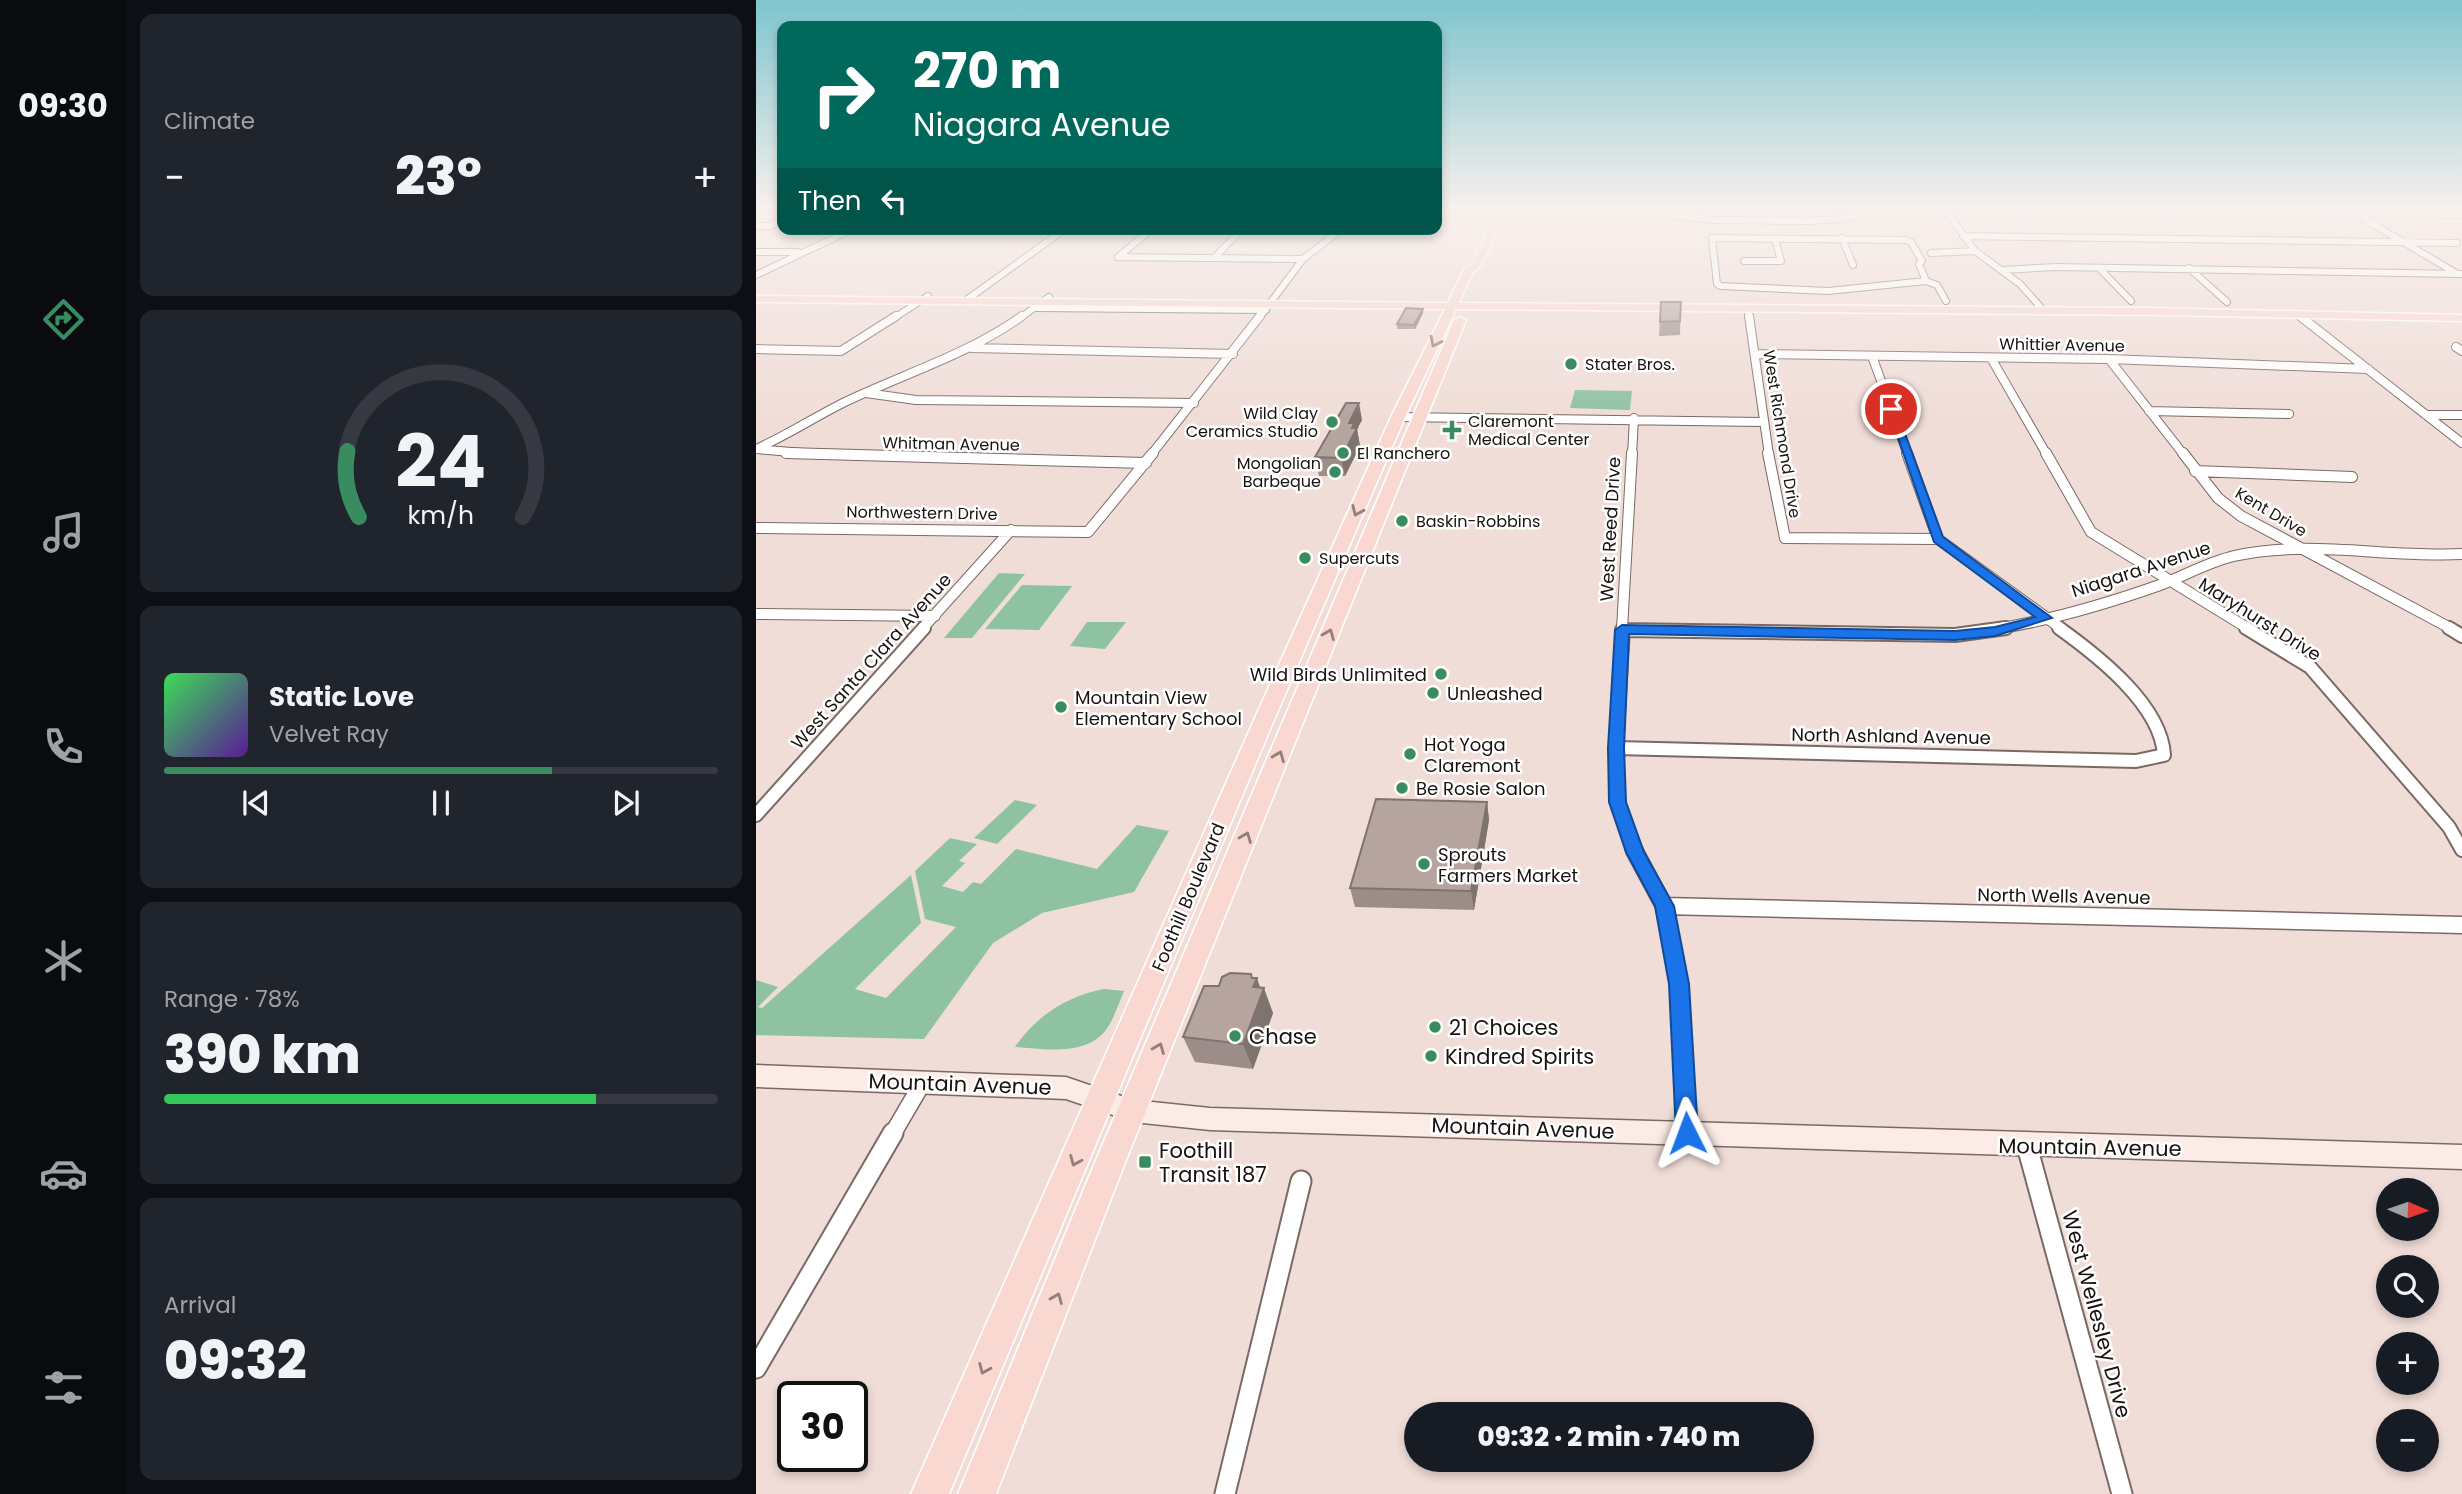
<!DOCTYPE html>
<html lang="en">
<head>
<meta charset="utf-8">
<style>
  :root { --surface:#171b24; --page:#20242c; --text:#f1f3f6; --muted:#9ea1a6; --line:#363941; --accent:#398c5f }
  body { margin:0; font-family:Poppins,sans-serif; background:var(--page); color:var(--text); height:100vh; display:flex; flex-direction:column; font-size:26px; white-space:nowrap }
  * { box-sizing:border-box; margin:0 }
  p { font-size:23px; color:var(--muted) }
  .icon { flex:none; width:38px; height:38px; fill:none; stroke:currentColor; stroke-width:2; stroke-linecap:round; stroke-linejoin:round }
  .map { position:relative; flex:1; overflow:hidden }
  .panel { display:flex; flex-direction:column; gap:14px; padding:14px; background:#0d0f14; width:630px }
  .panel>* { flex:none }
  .banner { position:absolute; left:21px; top:21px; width:665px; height:214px; border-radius:14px; box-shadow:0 4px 10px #0003; background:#00695c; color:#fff; overflow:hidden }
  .needle { width:46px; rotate:92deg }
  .buttons { position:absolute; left:1620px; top:1178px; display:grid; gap:14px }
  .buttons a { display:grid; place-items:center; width:63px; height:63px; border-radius:50%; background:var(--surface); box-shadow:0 4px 10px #0003; font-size:35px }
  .speed { position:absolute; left:21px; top:1381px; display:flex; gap:14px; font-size:35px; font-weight:700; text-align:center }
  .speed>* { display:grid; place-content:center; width:91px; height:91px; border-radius:50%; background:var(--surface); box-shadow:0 4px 10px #0003; line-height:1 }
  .speed .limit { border:4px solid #111; border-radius:10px; background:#fff; color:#111 }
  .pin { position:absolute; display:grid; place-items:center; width:60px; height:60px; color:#fff; margin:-30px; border:4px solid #fff; border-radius:50%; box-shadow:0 2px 7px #0007 }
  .me { position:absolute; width:77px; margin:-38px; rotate:357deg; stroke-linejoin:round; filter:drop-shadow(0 0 5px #0008) }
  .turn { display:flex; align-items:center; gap:24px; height:147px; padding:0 21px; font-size:32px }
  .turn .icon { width:91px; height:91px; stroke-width:2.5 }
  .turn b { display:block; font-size:49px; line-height:60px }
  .then { display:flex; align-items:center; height:66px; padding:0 21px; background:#0003; gap:14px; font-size:26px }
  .big { font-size:52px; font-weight:800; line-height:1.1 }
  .panel .card { flex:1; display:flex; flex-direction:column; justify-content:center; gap:10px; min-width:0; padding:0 24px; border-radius:14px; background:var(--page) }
  .panel .dial { align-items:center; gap:0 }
  .dial svg { height:182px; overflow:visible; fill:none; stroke:var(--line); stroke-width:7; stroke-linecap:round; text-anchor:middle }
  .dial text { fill:var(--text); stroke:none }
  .song { display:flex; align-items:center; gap:21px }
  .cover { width:84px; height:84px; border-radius:10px; background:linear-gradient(135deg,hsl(130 70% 55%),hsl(270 70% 35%)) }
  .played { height:7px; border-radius:4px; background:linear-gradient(90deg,var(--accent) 70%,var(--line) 70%) }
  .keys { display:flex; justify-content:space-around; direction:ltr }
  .heat { display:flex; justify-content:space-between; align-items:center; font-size:38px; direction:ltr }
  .charge { height:10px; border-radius:5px; background:linear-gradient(90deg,#34c759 78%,var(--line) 0) }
  .trip { position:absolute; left:648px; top:1402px; width:410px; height:70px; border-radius:35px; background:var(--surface); box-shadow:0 4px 10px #0003; font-weight:800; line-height:70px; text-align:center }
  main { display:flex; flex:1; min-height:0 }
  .menu { display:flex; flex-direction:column; width:126px; justify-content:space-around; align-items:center; background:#090b0e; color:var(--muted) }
  .menu .icon { width:49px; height:49px }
  .menu .current { color:var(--accent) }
  .menu b { font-size:32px; color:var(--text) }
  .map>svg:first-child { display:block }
  .green { fill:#8ec2a1 }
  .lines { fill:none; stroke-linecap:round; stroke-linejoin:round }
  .minor-far5-casing { stroke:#7a6965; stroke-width:8 }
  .minor-far4-casing { stroke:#7a6965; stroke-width:10 }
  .minor-far3-casing { stroke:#7a6965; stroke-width:12 }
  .minor-far2-casing { stroke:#7a6965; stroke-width:16 }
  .minor-far1-casing { stroke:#7a6965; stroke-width:19 }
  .minor-casing { stroke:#7a6965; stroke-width:23 }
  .secondary-casing { stroke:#7a6965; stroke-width:3 }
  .primary-casing { stroke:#fff; stroke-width:3 }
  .minor-far5 { stroke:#fff; stroke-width:6 }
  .minor-far4 { stroke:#fff; stroke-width:8 }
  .minor-far3 { stroke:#fff; stroke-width:10 }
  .minor-far2 { stroke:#fff; stroke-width:12 }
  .minor-far1 { stroke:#fff; stroke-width:16 }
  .minor { stroke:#fff; stroke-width:19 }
  .secondary { fill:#fcece7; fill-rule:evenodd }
  .primary { fill:#f8d8d0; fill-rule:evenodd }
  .wall { fill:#9d8d89 }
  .shaded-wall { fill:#7f736f }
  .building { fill:#b6a49f; stroke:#7f736f; stroke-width:2 }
  .oneway { stroke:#937f7a }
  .route { fill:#1a73e8; stroke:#114b97; stroke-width:2 }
  .poi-dot { fill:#398c5f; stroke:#fff; stroke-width:2.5 }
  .labels { text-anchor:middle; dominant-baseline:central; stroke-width:5; stroke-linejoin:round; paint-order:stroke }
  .far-street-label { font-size:16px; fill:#181210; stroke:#fff }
  .far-poi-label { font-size:16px; fill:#181210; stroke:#fff; text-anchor:start }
  .street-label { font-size:18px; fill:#181210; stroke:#fff }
  .poi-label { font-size:18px; fill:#181210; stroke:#fff; text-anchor:start }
  .near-poi-label { font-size:21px; fill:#181210; stroke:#fff; text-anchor:start }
  .near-street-label { font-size:21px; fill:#181210; stroke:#fff }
</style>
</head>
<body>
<main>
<nav class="menu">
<b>09:30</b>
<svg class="icon current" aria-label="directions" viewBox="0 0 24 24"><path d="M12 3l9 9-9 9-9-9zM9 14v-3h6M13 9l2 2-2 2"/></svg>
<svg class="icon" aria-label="music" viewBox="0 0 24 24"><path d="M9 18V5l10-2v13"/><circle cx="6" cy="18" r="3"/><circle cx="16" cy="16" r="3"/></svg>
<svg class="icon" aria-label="phone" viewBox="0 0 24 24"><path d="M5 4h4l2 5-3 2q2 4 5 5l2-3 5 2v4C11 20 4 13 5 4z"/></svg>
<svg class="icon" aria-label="climate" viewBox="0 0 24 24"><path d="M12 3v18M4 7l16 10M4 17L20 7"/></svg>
<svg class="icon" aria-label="car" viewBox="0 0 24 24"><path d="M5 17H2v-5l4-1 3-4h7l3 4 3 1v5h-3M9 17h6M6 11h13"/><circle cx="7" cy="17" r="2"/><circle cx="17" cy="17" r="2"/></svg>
<svg class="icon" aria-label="filters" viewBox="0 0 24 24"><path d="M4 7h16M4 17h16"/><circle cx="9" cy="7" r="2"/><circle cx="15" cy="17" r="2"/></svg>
</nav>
<section class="panel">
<div class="card"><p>Climate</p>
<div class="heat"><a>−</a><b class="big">23°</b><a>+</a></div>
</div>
<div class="card dial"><svg viewBox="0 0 100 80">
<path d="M14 69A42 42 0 1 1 86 69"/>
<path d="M14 69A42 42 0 0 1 9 40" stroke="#398c5f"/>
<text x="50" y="56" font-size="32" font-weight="700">24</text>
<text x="50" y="72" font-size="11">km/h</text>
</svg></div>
<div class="card">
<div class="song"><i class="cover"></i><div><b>Static Love</b><p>Velvet Ray</p></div></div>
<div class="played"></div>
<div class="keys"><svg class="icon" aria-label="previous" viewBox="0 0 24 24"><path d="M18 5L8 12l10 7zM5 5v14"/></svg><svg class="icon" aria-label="pause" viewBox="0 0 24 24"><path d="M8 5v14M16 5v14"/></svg><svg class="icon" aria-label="next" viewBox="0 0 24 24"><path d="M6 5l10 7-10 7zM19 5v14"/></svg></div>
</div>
<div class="card"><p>Range · 78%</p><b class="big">390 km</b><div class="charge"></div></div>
<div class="card"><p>Arrival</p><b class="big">09:32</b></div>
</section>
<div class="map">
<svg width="1706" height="1494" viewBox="0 0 1706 1494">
  <rect width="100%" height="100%" fill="#f0ddd8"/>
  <path class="green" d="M819,390L876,391L874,410L814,408Z
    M243,573L269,574L216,638H188Z
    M266,585L316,586L283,630L229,629Z
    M331,622H370L349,649L314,646Z
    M259,800L281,805L241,844L218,838Z
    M381,825L413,831L378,892L286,913L237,943L168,1039L0,1035V980L22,987L2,1007L6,1008L155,875L165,923L99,989L130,998L200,927L169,919L159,871L194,838L221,844L203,861L209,863L186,886L207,892L217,882L225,884L260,849L341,869Z
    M348,989L368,991C363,1002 359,1016 352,1027C333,1057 289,1049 259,1047C280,1016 311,996 348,989Z"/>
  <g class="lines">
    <defs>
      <path id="minor-far5" d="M1180,209L1706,215
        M1189,209L1219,251L1264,284L1288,311
        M746,210L898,213L956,220L1053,221L1085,219L1127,209
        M1598,213L1700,273
        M0,226H14L26,220
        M1207,236L1701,243
        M956,238L1150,240L1155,242L1166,261L1163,264L1170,281L1072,291L965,286L961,284Z
        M1086,238L1097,265
        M0,252H42
        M1175,253L1219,251
        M362,257L547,259
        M362,257L396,229
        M458,258L486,229
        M988,261H1025L1019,239
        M1343,268L1375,301
        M1433,268L1471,302
        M1246,270L1300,267L1706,274
        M0,275L97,229
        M1170,281L1181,285L1190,301
        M209,301L309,229
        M280,308L510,310
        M992,308L993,318
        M1543,315L1546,318
        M138,318L172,296
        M264,318L293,297
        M503,318L547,259L586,229"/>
      <path id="minor-far4" d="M993,316L1013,455
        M1544,316L1706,443
        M1700,347L1706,351
        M216,348L477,354
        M0,349L85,351L140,316
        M999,354L1353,359L1612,369
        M1116,356L1152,455
        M1235,358L1291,455
        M1353,359L1428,455
        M110,393L160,400L438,403
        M1393,411L1533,414
        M1670,415H1706
        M642,417L1006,422
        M0,449L70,455
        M0,449C32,435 60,416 91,401C150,373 213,354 266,316
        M395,455L504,316
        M876,455L878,418"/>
      <path id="minor-far3" d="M30,453L390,463
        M1012,453L1029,538L1182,539
        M1151,453L1182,539L1306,629
        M1290,453L1335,532L1493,629
        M1427,453L1462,498L1485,516L1696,629
        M1439,471L1596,477
        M0,528L332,532L397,453
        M0,614L179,616
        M166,629L255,530
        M866,629L876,453
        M1240,629C1296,620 1350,604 1404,585C1428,576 1452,562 1478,556C1553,539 1630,558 1706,554"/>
      <path id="minor-far2" d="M867,628L860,748L861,802L879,852
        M1490,628L1554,667L1693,827L1706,850
        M1693,628L1706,636
        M866,630L1199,635L1250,628
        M860,748L1380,761L1408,755C1405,705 1342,656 1303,628
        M0,815L168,628"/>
      <path id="minor-far1" d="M878,850L908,906L923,984L931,1133
        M908,906L1706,925
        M136,1135L167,1082"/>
      <path id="minor" d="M1271,1146L1366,1494
        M0,1368L137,1133
        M469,1494L545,1181"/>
      <path id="secondary" d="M0,1065L310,1077L377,1100L454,1108L1706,1145V1169L454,1130L377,1122L310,1099L0,1087Z"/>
      <path id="primary" d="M742,209H751L725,266L717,272L703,303L1391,308L1706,315V321L1408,315L700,309L649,417L518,720L193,1494H155L498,720L635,417L689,309L0,302V296L692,303L708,270L716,264Z
        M704,317L710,320L370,1160L240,1494H202L340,1160L698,320Z"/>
    </defs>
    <use href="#minor-far5" class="minor-far5-casing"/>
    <use href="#minor-far4" class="minor-far4-casing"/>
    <use href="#minor-far3" class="minor-far3-casing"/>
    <use href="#minor-far2" class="minor-far2-casing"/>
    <use href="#minor-far1" class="minor-far1-casing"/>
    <use href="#minor" class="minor-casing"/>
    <use href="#secondary" class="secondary-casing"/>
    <use href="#primary" class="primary-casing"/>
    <use href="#minor-far5" class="minor-far5"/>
    <use href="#minor-far4" class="minor-far4"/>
    <use href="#minor-far3" class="minor-far3"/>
    <use href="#minor-far2" class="minor-far2"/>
    <use href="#minor-far1" class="minor-far1"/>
    <use href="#minor" class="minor"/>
    <use href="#secondary" class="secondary"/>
    <use href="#primary" class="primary"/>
  </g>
  <path class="wall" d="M905,302H925L924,335L903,336Z
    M667,313L659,329H641V324Z
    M606,420L601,429L604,446L589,476H563L559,457Z
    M731,802L733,820L718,910L599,907L594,888Z
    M497,978L504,988L517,1013L497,1069L439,1062L427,1037L463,986Z"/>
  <path class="shaded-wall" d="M667,309V313L659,329L658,325Z
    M603,403L606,420L601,429L604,446L589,476L585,458L593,423Z
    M731,802L733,820L718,910L715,891Z
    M495,974L499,983L501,978L506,993L508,988L517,1013L497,1069L487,1044Z"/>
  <path class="building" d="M905,302H925L924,321L904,322Z
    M650,308L667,309L658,325L641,324Z
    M590,403H603L593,423H598L596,428H601L585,458L559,457Z
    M620,799L731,802L715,891L594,888Z
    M474,973L495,974L496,978H501L497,987L508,988L487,1044L427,1037L448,986H463L466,977Z"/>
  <defs><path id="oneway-chevron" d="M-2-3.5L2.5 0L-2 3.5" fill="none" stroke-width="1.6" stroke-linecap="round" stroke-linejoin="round" transform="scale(1.75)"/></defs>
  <g class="oneway">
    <use href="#oneway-chevron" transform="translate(679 342) rotate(116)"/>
    <use href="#oneway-chevron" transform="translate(601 511) rotate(114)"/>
    <use href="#oneway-chevron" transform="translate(573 634) rotate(-68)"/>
    <use href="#oneway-chevron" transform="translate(523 756) rotate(-68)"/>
    <use href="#oneway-chevron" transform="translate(490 837) rotate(-68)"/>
    <use href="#oneway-chevron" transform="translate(403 1048) rotate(-68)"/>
    <use href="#oneway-chevron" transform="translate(319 1161) rotate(113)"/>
    <use href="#oneway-chevron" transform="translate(301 1298) rotate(-68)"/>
    <use href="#oneway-chevron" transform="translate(228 1369) rotate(113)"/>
  </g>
  <linearGradient id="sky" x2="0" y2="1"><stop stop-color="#7fc4ce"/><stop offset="0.5" stop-color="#f8f0ed"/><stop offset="1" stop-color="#f8f0ed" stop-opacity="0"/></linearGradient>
  <rect width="1706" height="418" fill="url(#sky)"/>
  <path class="route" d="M1131,406L1140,409L1187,537L1296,618L1239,636L1199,640L873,634L868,748L870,802L888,852L918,906L933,984L942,1133L939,1140L931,1143L923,1140L920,1133L913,984L899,906L870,852L853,802L852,748L859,630L866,625L1199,631L1239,627L1279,617L1178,542Z"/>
  <g class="poi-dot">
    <circle cx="815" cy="364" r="7"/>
    <circle cx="576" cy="422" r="7"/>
    <path d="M692.5 419.5h7v7h7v7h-7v7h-7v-7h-7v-7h7z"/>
    <circle cx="587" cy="453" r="7"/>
    <circle cx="579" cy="472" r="7"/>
    <circle cx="646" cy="521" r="7"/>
    <circle cx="549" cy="558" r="7"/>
    <circle cx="685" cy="674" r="7"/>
    <circle cx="677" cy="693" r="7"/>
    <circle cx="305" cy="707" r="7"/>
    <circle cx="654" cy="754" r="7"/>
    <circle cx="646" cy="788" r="7"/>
    <circle cx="668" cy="864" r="7"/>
    <circle cx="679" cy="1027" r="7"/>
    <circle cx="479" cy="1036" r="7"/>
    <circle cx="675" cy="1056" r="7"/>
    <rect x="382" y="1155" width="14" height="14" rx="3.5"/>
  </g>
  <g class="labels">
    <g class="far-street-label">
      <text transform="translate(1306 345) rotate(1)">Whittier Avenue</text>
      <text transform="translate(1026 434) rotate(81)">West Richmond Drive</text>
      <text transform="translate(195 444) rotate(1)">Whitman Avenue</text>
      <text transform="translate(1515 512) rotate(31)">Kent Drive</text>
      <text transform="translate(166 513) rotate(1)">Northwestern Drive</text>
    </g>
    <g class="far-poi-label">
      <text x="829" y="364">Stater Bros.</text>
      <text x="562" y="413" text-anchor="end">Wild Clay<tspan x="562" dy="18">Ceramics Studio</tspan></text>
      <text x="712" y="421">Claremont<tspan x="712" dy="18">Medical Center</tspan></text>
      <text x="601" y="453">El Ranchero</text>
      <text x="565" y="463" text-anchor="end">Mongolian<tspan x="565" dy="18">Barbeque</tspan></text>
      <text x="660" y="521">Baskin-Robbins</text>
      <text x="563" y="558">Supercuts</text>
    </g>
    <g class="street-label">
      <text transform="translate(854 529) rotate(-87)">West Reed Drive</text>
      <text transform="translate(1385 569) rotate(-18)">Niagara Avenue</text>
      <text transform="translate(1504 619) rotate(32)">Maryhurst Drive</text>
      <text transform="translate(115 661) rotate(-48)">West Santa Clara Avenue</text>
      <text transform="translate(1135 736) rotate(1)">North Ashland Avenue</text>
      <text transform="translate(1308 896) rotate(1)">North Wells Avenue</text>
      <text transform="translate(432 897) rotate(-67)">Foothill Boulevard</text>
    </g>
    <g class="poi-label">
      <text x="671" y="674" text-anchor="end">Wild Birds Unlimited</text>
      <text x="691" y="693">Unleashed</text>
      <text x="319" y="697">Mountain View<tspan x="319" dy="21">Elementary School</tspan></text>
      <text x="668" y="744">Hot Yoga<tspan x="668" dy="21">Claremont</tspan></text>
      <text x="660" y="788">Be Rosie Salon</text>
      <text x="682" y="854">Sprouts<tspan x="682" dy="21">Farmers Market</tspan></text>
    </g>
    <g class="near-poi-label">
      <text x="693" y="1027">21 Choices</text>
      <text x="493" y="1036">Chase</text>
      <text x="689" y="1056">Kindred Spirits</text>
      <text x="403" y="1150">Foothill<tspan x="403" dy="24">Transit 187</tspan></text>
    </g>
    <g class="near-street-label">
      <text transform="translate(204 1084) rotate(2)">Mountain Avenue</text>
      <text transform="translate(767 1128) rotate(2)">Mountain Avenue</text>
      <text transform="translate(1334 1147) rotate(1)">Mountain Avenue</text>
      <text transform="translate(1341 1314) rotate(75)">West Wellesley Drive</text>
    </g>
  </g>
</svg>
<div class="buttons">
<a><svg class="needle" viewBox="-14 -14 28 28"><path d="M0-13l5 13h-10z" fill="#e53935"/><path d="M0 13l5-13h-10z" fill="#9ea1a6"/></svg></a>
<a><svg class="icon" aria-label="search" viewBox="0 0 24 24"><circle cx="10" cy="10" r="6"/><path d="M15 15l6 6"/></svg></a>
<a>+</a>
<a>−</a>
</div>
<div class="speed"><div class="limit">30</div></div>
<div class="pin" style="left:1135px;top:409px;background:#d93025"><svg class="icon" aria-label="arrive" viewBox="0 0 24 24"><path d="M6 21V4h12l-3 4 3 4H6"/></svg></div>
<svg class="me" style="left:931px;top:1133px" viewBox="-20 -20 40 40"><path d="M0-17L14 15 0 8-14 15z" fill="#1a73e8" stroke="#fff" stroke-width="4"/></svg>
<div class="trip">09:32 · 2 min · 740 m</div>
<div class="banner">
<div class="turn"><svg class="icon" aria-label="right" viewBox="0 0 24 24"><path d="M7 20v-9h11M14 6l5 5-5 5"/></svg><div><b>270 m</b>Niagara Avenue</div></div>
<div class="then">Then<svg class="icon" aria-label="left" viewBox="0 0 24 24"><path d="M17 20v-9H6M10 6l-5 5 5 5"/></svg></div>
</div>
</div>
</main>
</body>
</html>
